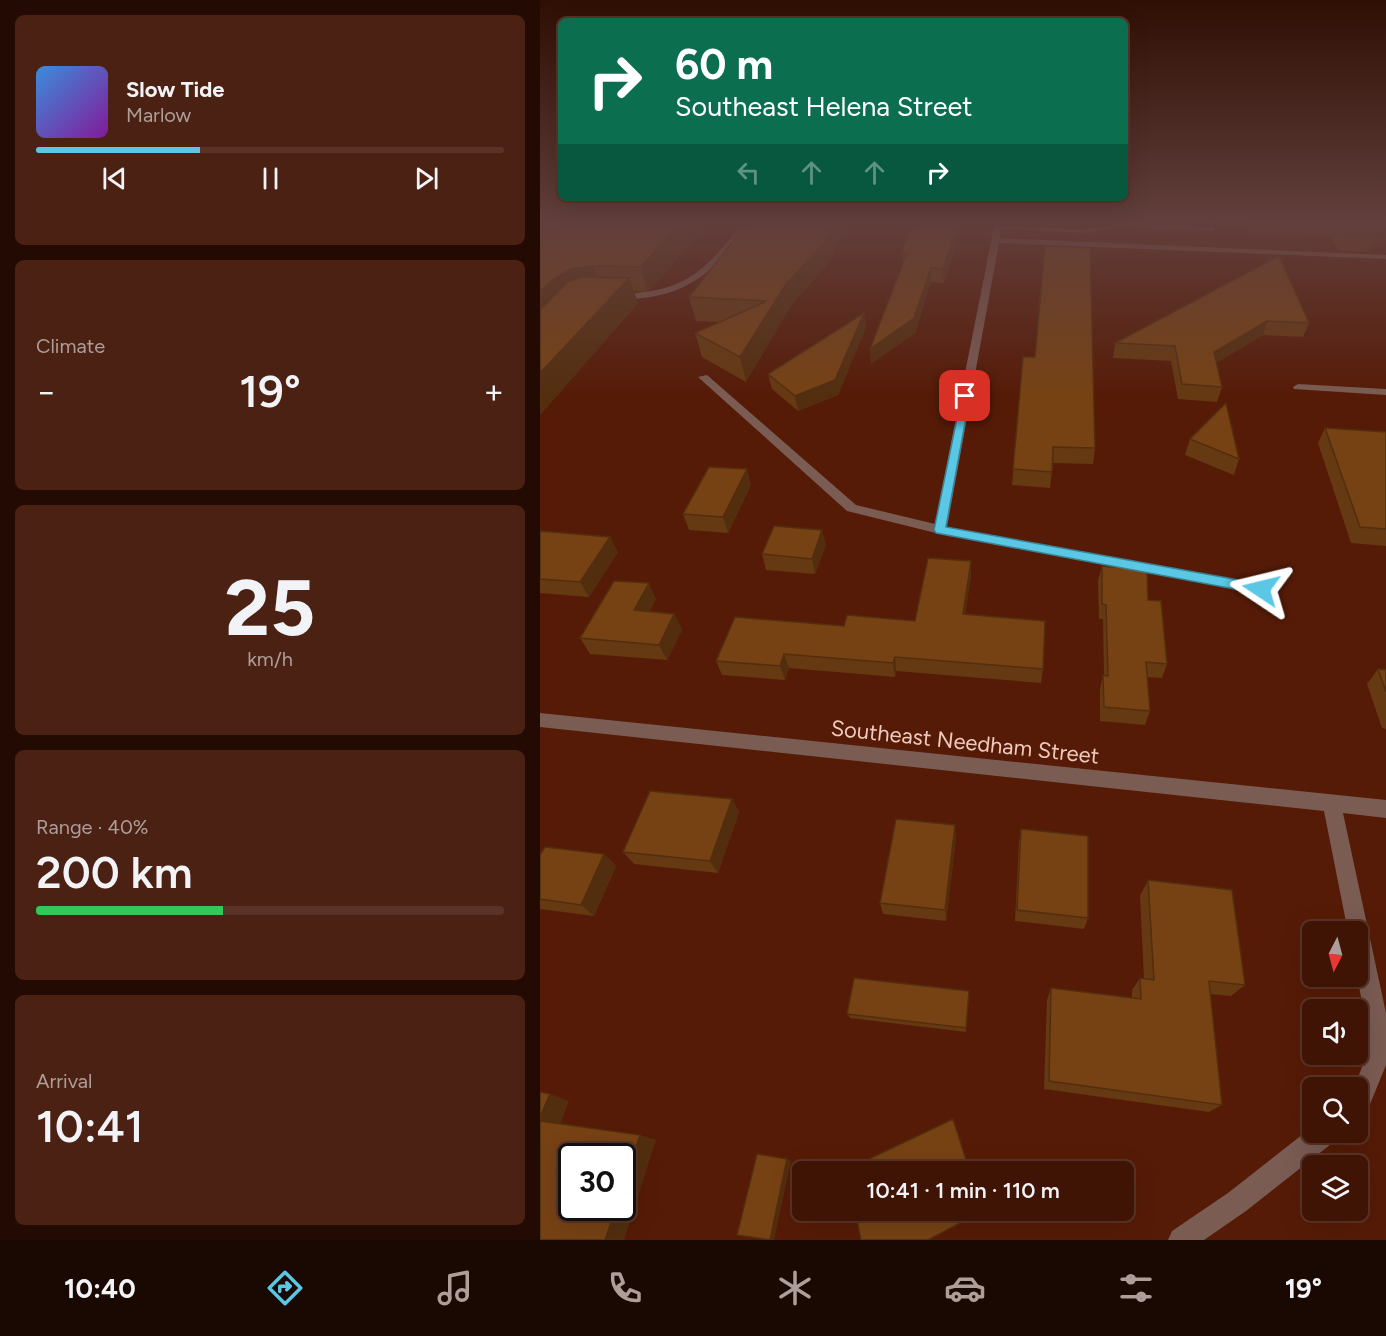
<!DOCTYPE html>
<html lang="en">
<head>
<meta charset="utf-8">
<style>
  :root { --surface:#401405; --page:#4b2113; --text:#f1f3f6; --muted:#ae9e9a; --line:#593327; --accent:#5ac8e5 }
  body { margin:0; font-family:Figtree,sans-serif; background:var(--page); color:var(--text); height:100vh; display:flex; flex-direction:column; font-size:22px; white-space:nowrap }
  * { box-sizing:border-box; margin:0 }
  p { font-size:20px; color:var(--muted) }
  .icon { flex:none; width:33px; height:33px; fill:none; stroke:currentColor; stroke-width:2; stroke-linecap:round; stroke-linejoin:round }
  .map { position:relative; flex:1; overflow:hidden }
  .drawer { display:flex; flex-direction:column; gap:15px; padding:15px; background:#230b03; width:540px }
  .drawer>* { flex:none }
  .guide { position:absolute; left:18px; top:18px; width:570px; height:183px; border-radius:9px; box-shadow:0 6px 24px #0002,0 0 0 2px var(--line); background:#0b6e4f; color:#fff; overflow:hidden }
  .needle { width:39px; rotate:186deg }
  .tools { position:absolute; left:762px; top:921px; display:grid; gap:12px }
  .tools a { display:grid; place-items:center; width:66px; height:66px; border-radius:9px; background:var(--surface); box-shadow:0 6px 24px #0002,0 0 0 2px var(--line); font-size:30px }
  .speed { position:absolute; left:18px; top:1143px; display:flex; gap:12px; font-size:30px; font-weight:700; text-align:center }
  .speed>* { display:grid; place-content:center; width:78px; height:78px; border-radius:50%; background:var(--surface); box-shadow:0 6px 24px #0002,0 0 0 2px var(--line); line-height:1 }
  .speed .limit { border:3px solid #111; border-radius:9px; background:#fff; color:#111 }
  .pin { position:absolute; display:grid; place-items:center; width:51px; height:51px; color:#fff; margin:-26px; border-radius:12px; box-shadow:0 3px 9px #0006 }
  .me { position:absolute; width:66px; margin:-33px; rotate:280deg; stroke-linejoin:round; filter:drop-shadow(0 0 4px #0008) }
  .turn { display:flex; align-items:center; gap:21px; height:126px; padding:0 18px; font-size:27px }
  .turn .icon { width:78px; height:78px; stroke-width:2.5 }
  .turn b { display:block; font-size:42px; line-height:51px }
  .lanes { display:flex; align-items:center; height:57px; padding:0 18px; background:#0003; justify-content:center; gap:30px; direction:ltr }
  .lanes .off { opacity:.35 }
  .big { font-size:45px; font-weight:600; line-height:1.1 }
  .drawer .card { flex:1; display:flex; flex-direction:column; justify-content:center; gap:9px; min-width:0; padding:0 21px; border-radius:9px; background:var(--page) }
  .drawer .dial { align-items:center; gap:0 }
  .dial b { font-size:78px; line-height:1 }
  .song { display:flex; align-items:center; gap:18px }
  .cover { width:72px; height:72px; border-radius:9px; background:linear-gradient(135deg,hsl(210 70% 55%),hsl(290 70% 35%)) }
  .played { height:6px; border-radius:3px; background:linear-gradient(90deg,var(--accent) 35%,var(--line) 35%) }
  .keys { display:flex; justify-content:space-around; direction:ltr }
  .heat { display:flex; justify-content:space-between; align-items:center; font-size:33px; direction:ltr }
  .charge { height:9px; border-radius:4px; background:linear-gradient(90deg,#34c759 40%,var(--line) 0) }
  .trip { position:absolute; left:252px; top:1161px; width:342px; height:60px; border-radius:9px; background:var(--surface); box-shadow:0 6px 24px #0002,0 0 0 2px var(--line); font-weight:600; line-height:60px; text-align:center }
  .tab-bar { display:flex; height:96px; justify-content:space-around; align-items:center; background:#1a0802; color:var(--muted) }
  .tab-bar .icon { width:42px; height:42px }
  .tab-bar .active { color:var(--accent) }
  .tab-bar b { font-size:27px; color:var(--text) }
  main { display:flex; flex:1; min-height:0 }
  .map>svg:first-child { display:block }
  .lines { fill:none; stroke-linecap:round; stroke-linejoin:round }
  .service { fill:#7a5c53; fill-rule:evenodd }
  .minor { fill:#7a5c53; fill-rule:evenodd }
  .wall { fill:#653911 }
  .shaded-wall { fill:#532e0e }
  .building { fill:#764214; stroke:#532e0e; stroke-width:1.5 }
  .route { fill:#5ac8e5; stroke:#3a8295; stroke-width:1.5 }
  .labels { text-anchor:middle; dominant-baseline:central; stroke-width:6; stroke-linejoin:round; paint-order:stroke }
  .street-label { font-size:22px; fill:#efcabe; stroke:#561b07 }
</style>
</head>
<body>
<main>
<section class="drawer">
<div class="card">
<div class="song"><i class="cover"></i><div><b>Slow Tide</b><p>Marlow</p></div></div>
<div class="played"></div>
<div class="keys"><svg class="icon" aria-label="previous" viewBox="0 0 24 24"><path d="M18 5L8 12l10 7zM5 5v14"/></svg><svg class="icon" aria-label="pause" viewBox="0 0 24 24"><path d="M8 5v14M16 5v14"/></svg><svg class="icon" aria-label="next" viewBox="0 0 24 24"><path d="M6 5l10 7-10 7zM19 5v14"/></svg></div>
</div>
<div class="card"><p>Climate</p>
<div class="heat"><a>−</a><b class="big">19°</b><a>+</a></div>
</div>
<div class="card dial"><b>25</b><p>km/h</p></div>
<div class="card"><p>Range · 40%</p><b class="big">200 km</b><div class="charge"></div></div>
<div class="card"><p>Arrival</p><b class="big">10:41</b></div>
</section>
<div class="map">
<svg width="846" height="1240" viewBox="0 0 846 1240">
  <rect width="100%" height="100%" fill="#561b07"/>
  <g class="lines">
    <path class="service" d="M204,222H212C171,276 147,298 77,300L72,297L77,294C144,293 164,272 204,222Z
      M665,222H673L674,231L579,227L547,233L458,229L454,227L458,225L547,229L579,223L666,226Z"/>
    <path class="minor" d="M455,222H463L460,238L846,255V259L459,243L407,527L721,584L726,585L728,589L726,593L721,594L400,534L307,511L158,377L167,375L316,505L395,524Z
      M758,384L846,389V395L754,389L753,387Z
      M0,713L846,800V818L803,813L846,1013V1065L826,1114L818,1118V1088H814L825,1059V1018L817,976L818,932H808L784,811L0,727Z
      M772,1127V1132H798L795,1141L706,1211L664,1240H628L632,1231L688,1193Z"/>
  </g>
  <path class="wall" d="M0,222H169V223L108,292L94,291L98,303L0,415Z
    M374,222H423L404,283L391,282L375,333L331,364L330,349L363,265L362,253Z
    M706,222H846V241L827,252L799,251L790,236L710,233Z
    M739,256L769,323L763,337L723,335L676,363L682,387L677,402L638,399L631,361L573,358L575,343Z
    M286,266L250,307L206,382L162,357L155,333L179,322L156,321L149,297Z
    M324,313L326,327L298,395L258,411L232,389L228,374Z
    M483,357L555,448L553,464L513,463L510,488L472,485Z
    M785,428L846,432V546L811,543L778,443Z
    M650,439L699,459L694,475L645,455Z
    M211,485L188,533L149,530L143,514Z
    M0,531L78,552L49,597L0,593Z
    M286,545L275,574L226,570L222,554Z
    M431,561V575L425,615L503,669L501,683L356,671L355,677L249,668L245,680L182,675L176,661L304,626L375,621Z
    M562,566L608,600L627,664L622,678L607,677L610,711L605,725L560,721V689L563,675H564L563,619H559L558,581Z
    M116,599L109,612L134,614L142,630L127,660L50,654L40,638Z
    M838,669L846,670V729L842,728L827,684Z
    M192,799L199,812L178,873L94,864L83,852Z
    M481,829L548,918L544,929L475,921L479,841Z
    M416,837L406,921L343,914L340,903Z
    M64,854L76,866L54,916L0,909V855Z
    M608,880L705,985L691,996L670,994L682,1105L669,1112L504,1089L507,1000L511,988L592,998V990L600,978L604,979L600,896Z
    M429,991L426,1032L310,1018L307,1014Z"/>
  <path class="shaded-wall" d="M143,222H169V223L108,292L100,267Z
    M296,222H311L286,266L250,307L206,382L200,357L246,284Z
    M419,222H423L404,283L403,269Z
    M846,227V241L827,252L835,234Z
    M53,266L63,291L0,329V291L12,280L31,269Z
    M391,268V282L375,333L331,364L330,349Z
    M89,278L98,303L0,415V373Z
    M324,313L326,327L298,395L258,411L255,396Z
    M727,321L723,335L670,367L674,352Z
    M207,469L211,485L188,533L183,517Z
    M282,530L286,545L275,574L272,559Z
    M70,537L78,552L49,597L40,582Z
    M431,561V575L423,629V614Z
    M109,583L116,599L102,626L94,610Z
    M134,614L142,630L127,660L119,645Z
    M244,654L249,668L245,680L240,666Z
    M355,657L356,671L355,677L353,663Z
    M192,799L199,812L178,873L170,861Z
    M415,825L416,837L406,921L405,910Z
    M64,854L76,866L54,916L41,905Z
    M10,1094L29,1101L19,1127L0,1122V1117Z
    M100,1135L116,1140L84,1240H65L76,1208H82V1189Z
    M247,1159L251,1161L234,1240H230Z"/>
  <path class="building" d="M0,222H143L100,267L53,266L31,269L12,280L0,291V232L5,228L0,227Z
    M208,222H296L283,244L246,284L200,357L155,333L227,301L149,297Z
    M374,222H419L403,269L391,268L374,318L330,349L367,253H362L363,247Z
    M799,222H846V227L835,234L806,233Z
    M505,246L550,248L555,448L513,447L512,472L473,469L483,357H495Z
    M739,256L769,323L727,321L674,352L682,387L642,384L635,346L575,343Z
    M41,277L89,278L0,373V310L28,282Z
    M324,313L295,380L255,396L228,374Z
    M686,403L699,459L650,439Z
    M785,428L846,432V529L820,527Z
    M169,467L207,469L183,517L143,514Z
    M234,526L282,530L272,559L222,554Z
    M0,531L70,537L40,582L0,579Z
    M388,558L431,561L423,614L505,621L503,669L355,657L353,663L244,654L240,666L176,661L195,617L304,626L307,615L375,621Z
    M562,566L607,570L608,600L621,601L627,664L606,662L610,711L564,707L563,675L568,676L566,605L562,604Z
    M74,581L109,583L94,610L134,614L119,645L40,638Z
    M838,669L846,670V692Z
    M110,791L192,799L170,861L83,852Z
    M356,819L415,825L405,910L340,903Z
    M481,829L548,836V918L477,910Z
    M5,847L64,854L41,905L0,899V855Z
    M608,880L692,890L705,985L669,981L682,1105L509,1081L511,988L601,999L600,978L614,980Z
    M314,978L429,991L426,1028L307,1014Z
    M0,1092L10,1094L0,1117Z
    M413,1119L430,1172H306V1170Z
    M0,1121L100,1135L82,1189V1156H32V1208H76L65,1240H0Z
    M217,1154L247,1159L230,1240L197,1235Z
    M315,1210H443V1211L388,1240H321Z"/>
  <linearGradient id="sky" x2="0" y2="1"><stop stop-color="#2f0f04"/><stop offset="0.56" stop-color="#623f3c"/><stop offset="1" stop-color="#623f3c" stop-opacity="0"/></linearGradient>
  <rect width="846" height="396" fill="url(#sky)"/>
  <path class="route" d="M422,394L430,396L406,527L721,584L726,585L728,589L726,592L721,594L396,533L394,530Z"/>
  <g class="labels">
    <g class="street-label">
      <text transform="translate(425 742) rotate(6)">Southeast Needham Street</text>
    </g>
  </g>
</svg>
<div class="tools">
<a><svg class="needle" viewBox="-14 -14 28 28"><path d="M0-13l5 13h-10z" fill="#e53935"/><path d="M0 13l5-13h-10z" fill="#ae9e9a"/></svg></a>
<a><svg class="icon" aria-label="sound" viewBox="0 0 24 24"><path d="M4 9h4l5-4v14l-5-4H4zM17 9q2 3 0 6"/></svg></a>
<a><svg class="icon" aria-label="search" viewBox="0 0 24 24"><circle cx="10" cy="10" r="6"/><path d="M15 15l6 6"/></svg></a>
<a><svg class="icon" aria-label="layers" viewBox="0 0 24 24"><path d="M12 4l9 5-9 5-9-5zM3 14l9 5 9-5"/></svg></a>
</div>
<div class="speed"><div class="limit">30</div></div>
<div class="pin" style="left:425px;top:396px;background:#d93025"><svg class="icon" aria-label="arrive" viewBox="0 0 24 24"><path d="M6 21V4h12l-3 4 3 4H6"/></svg></div>
<svg class="me" style="left:721px;top:589px" viewBox="-20 -20 40 40"><path d="M0-17L14 15 0 8-14 15z" fill="#5ac8e5" stroke="#fff" stroke-width="4"/></svg>
<div class="trip">10:41 · 1 min · 110 m</div>
<div class="guide">
<div class="turn"><svg class="icon" aria-label="right" viewBox="0 0 24 24"><path d="M7 20v-9h11M14 6l5 5-5 5"/></svg><div><b>60 m</b>Southeast Helena Street</div></div>
<div class="lanes"><svg class="icon off" aria-label="left" viewBox="0 0 24 24"><path d="M17 20v-9H6M10 6l-5 5 5 5"/></svg><svg class="icon off" aria-label="ahead" viewBox="0 0 24 24"><path d="M12 20V5M6 11l6-6 6 6"/></svg><svg class="icon off" aria-label="ahead" viewBox="0 0 24 24"><path d="M12 20V5M6 11l6-6 6 6"/></svg><svg class="icon" aria-label="right" viewBox="0 0 24 24"><path d="M7 20v-9h11M14 6l5 5-5 5"/></svg></div>
</div>
</div>
</main>
<nav class="tab-bar">
<b>10:40</b>
<svg class="icon active" aria-label="directions" viewBox="0 0 24 24"><path d="M12 3l9 9-9 9-9-9zM9 14v-3h6M13 9l2 2-2 2"/></svg>
<svg class="icon" aria-label="music" viewBox="0 0 24 24"><path d="M9 18V5l10-2v13"/><circle cx="6" cy="18" r="3"/><circle cx="16" cy="16" r="3"/></svg>
<svg class="icon" aria-label="phone" viewBox="0 0 24 24"><path d="M5 4h4l2 5-3 2q2 4 5 5l2-3 5 2v4C11 20 4 13 5 4z"/></svg>
<svg class="icon" aria-label="climate" viewBox="0 0 24 24"><path d="M12 3v18M4 7l16 10M4 17L20 7"/></svg>
<svg class="icon" aria-label="car" viewBox="0 0 24 24"><path d="M5 17H2v-5l4-1 3-4h7l3 4 3 1v5h-3M9 17h6M6 11h13"/><circle cx="7" cy="17" r="2"/><circle cx="17" cy="17" r="2"/></svg>
<svg class="icon" aria-label="filters" viewBox="0 0 24 24"><path d="M4 7h16M4 17h16"/><circle cx="9" cy="7" r="2"/><circle cx="15" cy="17" r="2"/></svg>
<b>19°</b>
</nav>
</body>
</html>
